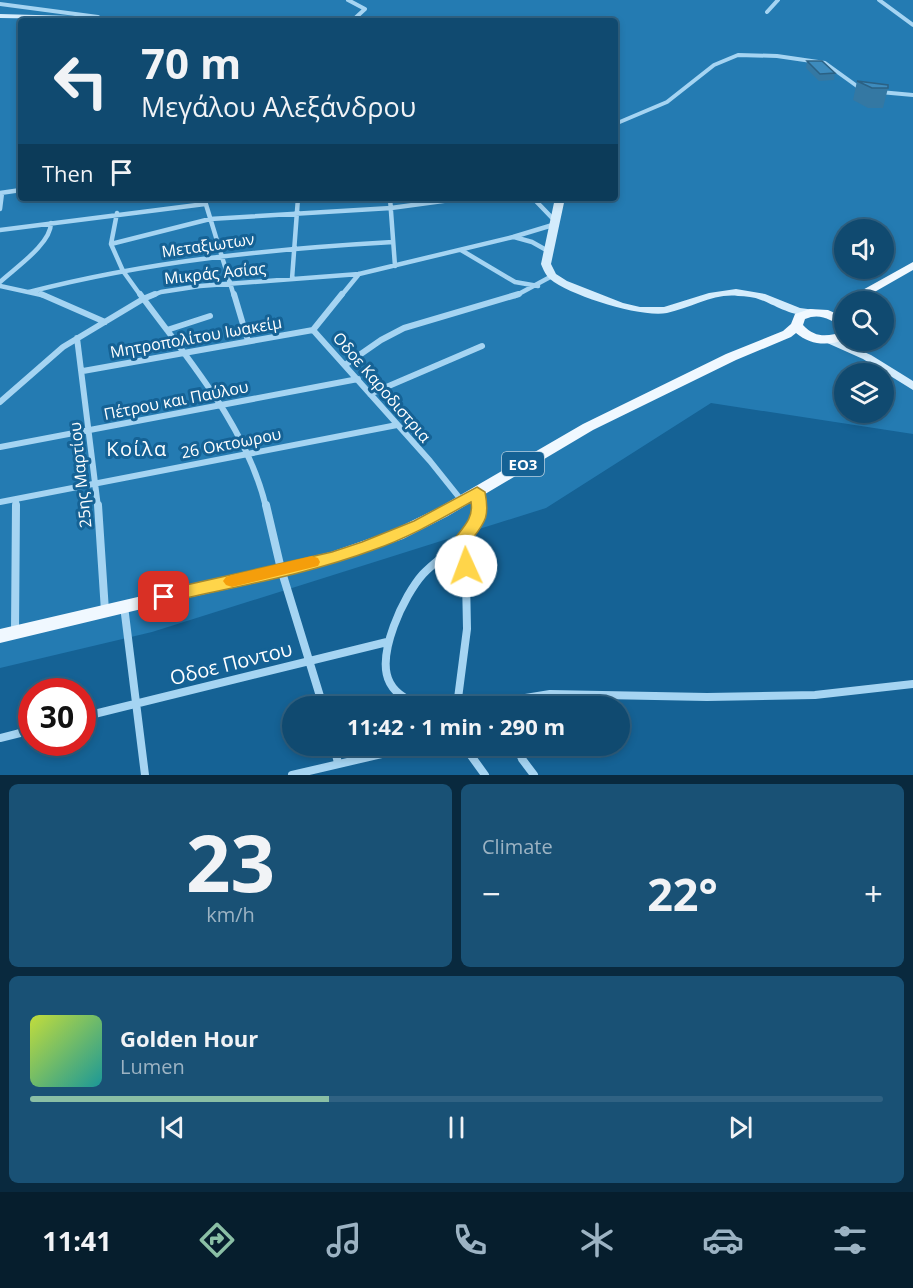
<!DOCTYPE html>
<html lang="en">
<head>
<meta charset="utf-8">
<style>
  :root { --surface:#104a70; --page:#195175; --text:#f1f3f6; --muted:#9cb3c3; --line:#306283; --accent:#8abfa5 }
  body { margin:0; font-family:"Open Sans",sans-serif; background:var(--page); color:var(--text); height:100vh; display:flex; flex-direction:column; font-size:22px; white-space:nowrap }
  * { box-sizing:border-box; margin:0 }
  p { font-size:20px; color:var(--muted) }
  .icon { flex:none; width:33px; height:33px; fill:none; stroke:currentColor; stroke-width:2; stroke-linecap:round; stroke-linejoin:round }
  .map { position:relative; height:775px; overflow:hidden }
  .panel { display:flex; flex-direction:column; gap:9px; padding:9px; background:#09293e; flex:1 }
  .panel>* { flex:none }
  .hud { position:absolute; left:18px; top:18px; width:600px; height:183px; border-radius:6px; box-shadow:0 3px 9px #0003,0 0 0 2px var(--line); background:#104a70; color:var(--text); overflow:hidden }
  .buttons { position:absolute; left:834px; top:219px; display:grid; gap:12px }
  .buttons a { display:grid; place-items:center; width:60px; height:60px; border-radius:50%; background:var(--surface); box-shadow:0 3px 9px #0003,0 0 0 2px var(--line); font-size:30px }
  .speed { position:absolute; left:18px; top:678px; display:flex; gap:12px; font-size:30px; font-weight:700; text-align:center }
  .speed>* { display:grid; place-content:center; width:78px; height:78px; border-radius:50%; background:var(--surface); box-shadow:0 3px 9px #0003,0 0 0 2px var(--line); line-height:1 }
  .speed .limit { border:9px solid #d22; background:#fff; color:#111 }
  .pin { position:absolute; display:grid; place-items:center; width:51px; height:51px; color:#fff; margin:-26px; border-radius:12px; box-shadow:0 3px 9px #0006 }
  .me { position:absolute; width:66px; margin:-33px; rotate:358deg; stroke-linejoin:round; filter:drop-shadow(0 0 4px #0008) }
  .turn { display:flex; align-items:center; gap:21px; height:126px; padding:0 24px; font-size:27px }
  .turn .icon { width:78px; height:78px; stroke-width:2.5 }
  .turn b { display:block; font-size:42px; line-height:51px }
  .then { display:flex; align-items:center; height:57px; padding:0 24px; background:#0003; gap:12px; font-size:22px }
  .big { font-size:45px; font-weight:700; line-height:1.1 }
  .panel .widget { flex:1; display:flex; flex-direction:column; justify-content:center; gap:9px; min-width:0; padding:0 21px; border-radius:9px; background:var(--page) }
  .panel .dial { align-items:center; gap:0 }
  .dial b { font-size:78px; line-height:1 }
  .song { display:flex; align-items:center; gap:18px }
  .cover { width:72px; height:72px; border-radius:9px; background:linear-gradient(135deg,hsl(70 70% 55%),hsl(180 70% 35%)) }
  .played { height:6px; border-radius:3px; background:linear-gradient(90deg,var(--accent) 35%,var(--line) 35%) }
  .keys { display:flex; justify-content:space-around; direction:ltr }
  .heat { display:flex; justify-content:space-between; align-items:center; font-size:33px; direction:ltr }
  .panel .tiles { flex:1; display:grid; gap:9px; grid-template-columns:1fr 1fr }
  .widget:last-child { grid-column:span 2 }
  .trip { position:absolute; left:282px; top:696px; width:348px; height:60px; border-radius:30px; background:var(--surface); box-shadow:0 3px 9px #0003,0 0 0 2px var(--line); font-weight:700; line-height:60px; text-align:center }
  .menu { display:flex; height:96px; justify-content:space-around; align-items:center; background:#061e2d; color:var(--muted) }
  .menu .icon { width:42px; height:42px }
  .menu .on { color:var(--accent) }
  .menu b { font-size:27px; color:var(--text) }
  .map>svg:first-child { display:block }
  .green { fill:#247bb2; fill-rule:evenodd }
  .lines { fill:none; stroke-linecap:round; stroke-linejoin:round }
  .minor-far3 { stroke:#a5d4f2; stroke-width:4 }
  .minor-far2 { stroke:#a5d4f2; stroke-width:4.5 }
  .minor-far1 { stroke:#a5d4f2; stroke-width:6 }
  .minor { stroke:#a5d4f2; stroke-width:8 }
  .secondary { fill:#d4ecfc; fill-rule:evenodd }
  .primary { fill:#f0f8ff; fill-rule:evenodd }
  .wall { fill:#3478a3 }
  .building { fill:#3d8bbd; stroke:#2b6184; stroke-width:1.5 }
  .route { fill:#ffd54a; stroke:#a68a30; stroke-width:1.5 }
  .slow { fill:#f59e0b }
  .labels { text-anchor:middle; dominant-baseline:central; stroke-width:6; stroke-linejoin:round; paint-order:stroke }
  .shield { fill:#156295; stroke:#b9d0df; stroke-width:1.5 }
  .shield-label { font-size:15px; font-weight:bold; fill:#fff }
  .street-label { font-size:16px; fill:#fff; stroke:#156295 }
  .quarter-label { font-size:20px; letter-spacing:1.5px; fill:#fff; stroke:#156295 }
  .near-street-label { font-size:20px; fill:#fff; stroke:#156295 }
</style>
</head>
<body>
<div class="map">
<svg width="913" height="775" viewBox="0 0 913 775">
  <rect width="100%" height="100%" fill="#156295"/>
  <path class="green" d="M0,0H913V434L711,403L546,508L152,632L0,668ZM21,21H615V198H21ZM844,230H884V268H844ZM844,302H884V340H844ZM844,374H884V412H844Z"/>
  <g class="lines">
    <path class="minor-far3" d="M348,0L365,9L352,21
      M879,0L913,25
      M0,4L98,17
      M767,12L778,0
      M880,92L913,95
      M615,124L667,102L714,65L738,55L777,56L825,63L861,89"/>
    <path class="minor-far2" d="M0,193L21,190
      M204,198L234,296
      M390,198L395,266
      M533,198L556,222
      M0,209L2,193
      M117,213L111,244L123,271L141,296
      M0,230L205,204
      M514,237L532,242L548,251
      M111,244L210,219L391,208L465,198
      M461,250L515,282L538,286
      M292,279L298,198
      M0,282C15,268 51,244 51,223
      M0,286L46,296
      M29,292C149,261 270,249 393,242
      M151,296L161,292L200,286L359,274L513,237L556,224
      M341,296L359,274
      M515,296L552,276"/>
    <path class="minor-far1" d="M41,294L105,322
      M140,294C189,361 246,425 266,507
      M234,294L248,341
      M167,330L210,316
      M313,330L430,461L462,501
      M313,330L342,294
      M77,338L98,507
      M345,365L381,340L404,328L519,294
      M83,371L313,330
      M370,394L482,346
      M0,402L63,347L143,299L155,294
      M0,447L358,379
      M477,492L480,507
      M0,502L397,425
      M16,507V499"/>
    <path class="minor" d="M98,505L105,611
      M266,505L281,569L323,706
      M124,606L145,775
      M15,632L16,505
      M390,706L406,702
      M423,706C410,701 397,696 390,683C375,656 404,595 423,574C442,553 479,537 480,505
      M457,706L467,629L466,578L461,541
      M477,706L550,694L707,697L815,695L913,684
      M82,717L387,642
      M0,738L32,730
      M334,746L338,763
      M464,746L485,775
      M517,746L522,759L534,775
      M292,775L416,746"/>
    <path class="secondary" d="M0,14L181,19L184,21L0,18Z
      M555,198H565L551,264L556,274L567,281L623,303L640,307H664L709,293L736,289L765,294L800,308L815,310L816,312C803,323 775,305 761,300C754,297 746,296 738,296C714,293 691,308 667,313C641,318 571,296 550,279C546,276 543,269 541,264Z
      M829,337L871,355L913,381V390L863,359L825,342L823,340L825,338Z"/>
    <path class="primary" d="M913,262V270L857,302H844V305L841,302Z
      M810,309L828,310L844,317V326C830,321 821,312 805,319L803,325C816,339 828,336 844,332V340C827,346 810,345 796,333L791,337L736,360L593,430L448,516L403,539L333,563L0,643V629L331,552L391,531L438,508L583,424L726,354L783,331L791,324L795,314Z"/>
  </g>
  <path class="wall" d="M807,61L835,73L834,80L819,81L806,68Z
    M857,81L888,88L883,108H868L853,100Z"/>
  <path class="building" d="M807,61H822L835,73L820,74Z
    M857,81L888,85V88H872Z"/>
  <path class="route" d="M477,487L485,492C490,518 485,522 470,542L474,566L472,570H460L453,541C462,528 474,519 471,502C439,520 408,538 373,550C306,575 233,587 164,603L158,601L156,597L158,592L164,590L332,552L362,542L414,521Z"/>
  <path class="slow" d="M312,556L318,558L320,562L318,566L232,587L226,585L223,581L226,577L232,575Z"/>
  <g class="labels">
    <rect class="shield" x="502" y="452" width="42" height="24" rx="4.5"/>
    <g class="shield-label">
      <text x="523" y="464">ΕΟ3</text>
    </g>
    <g class="street-label">
      <text transform="translate(208 245) rotate(-8)">Μεταξιωτων</text>
      <text transform="translate(215 273) rotate(-6)">Μικράς Ασίας</text>
      <text transform="translate(196 337) rotate(-10)">Μητροπολίτου Ιωακείμ</text>
      <text transform="translate(382 387) rotate(49)">Oδοε Καροδιστρια</text>
      <text transform="translate(176 400) rotate(-11)">Πέτρου και Παύλου</text>
      <text transform="translate(231 443) rotate(-11)">26 Οκτοωρου</text>
      <text transform="translate(80 475) rotate(-96)">25ης Μαρτίου</text>
    </g>
    <g class="quarter-label">
      <text x="137" y="448">Κοίλα</text>
    </g>
    <g class="near-street-label">
      <text transform="translate(231 663) rotate(-14)">Oδοε Ποντου</text>
    </g>
  </g>
</svg>
<div class="buttons">
<a><svg class="icon" aria-label="sound" viewBox="0 0 24 24"><path d="M4 9h4l5-4v14l-5-4H4zM17 9q2 3 0 6"/></svg></a>
<a><svg class="icon" aria-label="search" viewBox="0 0 24 24"><circle cx="10" cy="10" r="6"/><path d="M15 15l6 6"/></svg></a>
<a><svg class="icon" aria-label="layers" viewBox="0 0 24 24"><path d="M12 4l9 5-9 5-9-5zM3 14l9 5 9-5"/></svg></a>
</div>
<div class="speed"><div class="limit">30</div></div>
<div class="pin" style="left:164px;top:597px;background:#d93025"><svg class="icon" aria-label="arrive" viewBox="0 0 24 24"><path d="M6 21V4h12l-3 4 3 4H6"/></svg></div>
<svg class="me" style="left:466px;top:566px" viewBox="-20 -20 40 40"><circle r="19" fill="#fff"/><path d="M0-13L10 11 0 6-10 11z" fill="#ffd54a"/></svg>
<div class="trip">11:42 · 1 min · 290 m</div>
<div class="hud">
<div class="turn"><svg class="icon" aria-label="left" viewBox="0 0 24 24"><path d="M17 20v-9H6M10 6l-5 5 5 5"/></svg><div><b>70 m</b>Μεγάλου Αλεξάνδρου</div></div>
<div class="then">Then<svg class="icon" aria-label="arrive" viewBox="0 0 24 24"><path d="M6 21V4h12l-3 4 3 4H6"/></svg></div>
</div>
</div>
<section class="panel">
<div class="tiles">
<div class="widget dial"><b>23</b><p>km/h</p></div>
<div class="widget"><p>Climate</p>
<div class="heat"><a>−</a><b class="big">22°</b><a>+</a></div>
</div>
<div class="widget">
<div class="song"><i class="cover"></i><div><b>Golden Hour</b><p>Lumen</p></div></div>
<div class="played"></div>
<div class="keys"><svg class="icon" aria-label="previous" viewBox="0 0 24 24"><path d="M18 5L8 12l10 7zM5 5v14"/></svg><svg class="icon" aria-label="pause" viewBox="0 0 24 24"><path d="M8 5v14M16 5v14"/></svg><svg class="icon" aria-label="next" viewBox="0 0 24 24"><path d="M6 5l10 7-10 7zM19 5v14"/></svg></div>
</div>
</div>
</section>
<nav class="menu">
<b>11:41</b>
<svg class="icon on" aria-label="directions" viewBox="0 0 24 24"><path d="M12 3l9 9-9 9-9-9zM9 14v-3h6M13 9l2 2-2 2"/></svg>
<svg class="icon" aria-label="music" viewBox="0 0 24 24"><path d="M9 18V5l10-2v13"/><circle cx="6" cy="18" r="3"/><circle cx="16" cy="16" r="3"/></svg>
<svg class="icon" aria-label="phone" viewBox="0 0 24 24"><path d="M5 4h4l2 5-3 2q2 4 5 5l2-3 5 2v4C11 20 4 13 5 4z"/></svg>
<svg class="icon" aria-label="climate" viewBox="0 0 24 24"><path d="M12 3v18M4 7l16 10M4 17L20 7"/></svg>
<svg class="icon" aria-label="car" viewBox="0 0 24 24"><path d="M5 17H2v-5l4-1 3-4h7l3 4 3 1v5h-3M9 17h6M6 11h13"/><circle cx="7" cy="17" r="2"/><circle cx="17" cy="17" r="2"/></svg>
<svg class="icon" aria-label="filters" viewBox="0 0 24 24"><path d="M4 7h16M4 17h16"/><circle cx="9" cy="7" r="2"/><circle cx="15" cy="17" r="2"/></svg>
</nav>
</body>
</html>
